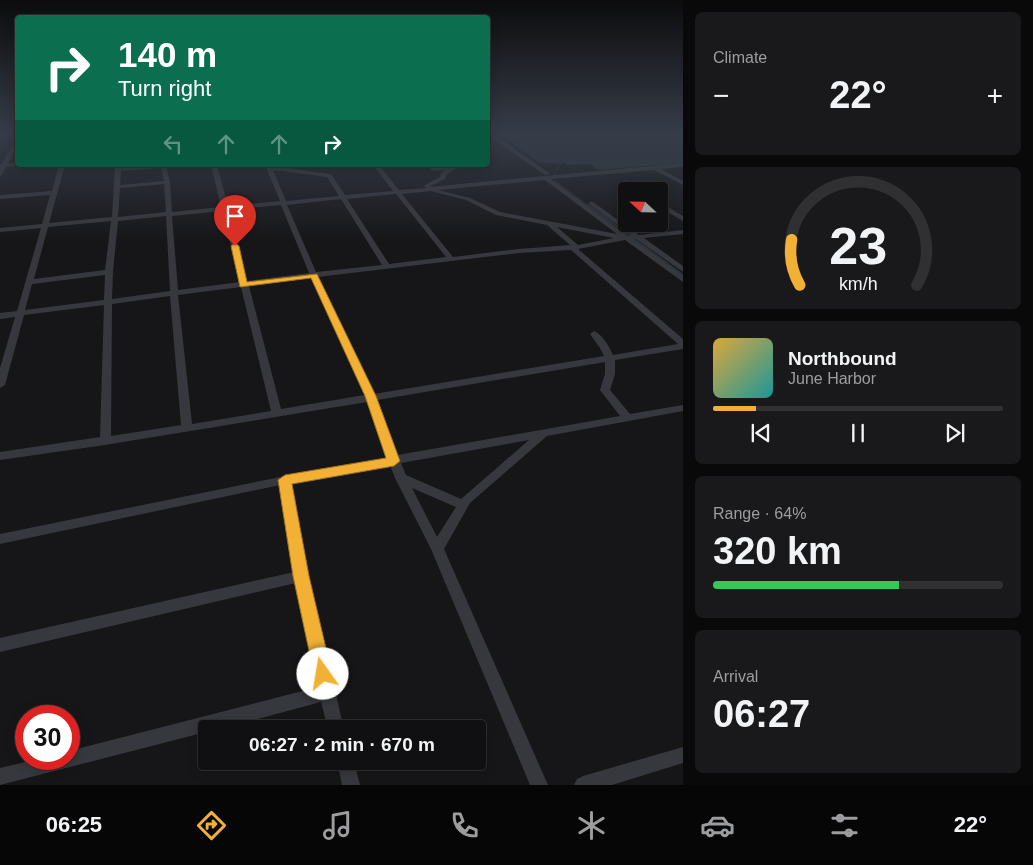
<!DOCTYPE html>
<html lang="en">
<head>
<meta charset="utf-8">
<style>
  :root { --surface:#101012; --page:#19191b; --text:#f1f3f6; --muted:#9c9d9f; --line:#303032; --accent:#f2b134 }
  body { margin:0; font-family:Arial,sans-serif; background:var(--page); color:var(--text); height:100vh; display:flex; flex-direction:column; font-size:19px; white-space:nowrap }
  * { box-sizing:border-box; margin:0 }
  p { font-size:16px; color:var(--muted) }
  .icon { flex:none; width:28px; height:28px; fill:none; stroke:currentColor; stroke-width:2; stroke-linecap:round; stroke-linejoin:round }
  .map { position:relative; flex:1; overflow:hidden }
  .drawer { display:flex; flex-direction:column; gap:12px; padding:12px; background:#09090a; width:350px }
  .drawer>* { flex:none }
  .banner { position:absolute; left:15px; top:15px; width:475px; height:152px; border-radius:5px; box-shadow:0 2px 12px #0003,0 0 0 1px var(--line); background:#0b6e4f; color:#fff; overflow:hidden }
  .needle { width:32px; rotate:292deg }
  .buttons { position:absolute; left:618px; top:182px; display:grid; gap:10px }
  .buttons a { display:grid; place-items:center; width:50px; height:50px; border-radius:5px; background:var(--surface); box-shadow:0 2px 12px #0003,0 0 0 1px var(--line); font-size:25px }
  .speed { position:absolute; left:15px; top:705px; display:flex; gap:10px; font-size:25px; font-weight:700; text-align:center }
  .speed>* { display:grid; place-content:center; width:65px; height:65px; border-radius:50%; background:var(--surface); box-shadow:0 2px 12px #0003,0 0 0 1px var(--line); line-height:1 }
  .speed .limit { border:8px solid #d22; background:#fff; color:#111 }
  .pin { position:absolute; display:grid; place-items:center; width:42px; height:42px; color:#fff; margin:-51px -21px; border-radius:50% 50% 50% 0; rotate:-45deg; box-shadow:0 0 5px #0007 }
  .pin .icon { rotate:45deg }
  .me { position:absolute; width:55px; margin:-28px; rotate:347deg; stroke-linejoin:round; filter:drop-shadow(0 0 4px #0008) }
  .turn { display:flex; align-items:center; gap:18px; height:105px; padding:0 20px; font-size:22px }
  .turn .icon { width:65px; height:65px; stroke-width:2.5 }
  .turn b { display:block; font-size:35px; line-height:42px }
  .lanes { display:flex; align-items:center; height:48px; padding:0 20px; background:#0003; justify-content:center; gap:25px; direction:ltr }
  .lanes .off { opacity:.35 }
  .big { font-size:38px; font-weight:800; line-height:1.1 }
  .drawer .tile { flex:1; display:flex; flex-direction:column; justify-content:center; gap:8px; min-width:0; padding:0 18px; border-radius:8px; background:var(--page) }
  .drawer .dial { align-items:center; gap:0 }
  .dial svg { height:130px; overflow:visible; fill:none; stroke:var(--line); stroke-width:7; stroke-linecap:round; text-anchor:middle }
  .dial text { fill:var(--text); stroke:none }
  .song { display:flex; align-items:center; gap:15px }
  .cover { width:60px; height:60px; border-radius:8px; background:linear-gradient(135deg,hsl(40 70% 55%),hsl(180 70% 35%)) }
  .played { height:5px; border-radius:2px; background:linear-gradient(90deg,var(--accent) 15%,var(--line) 15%) }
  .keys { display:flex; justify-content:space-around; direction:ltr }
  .heat { display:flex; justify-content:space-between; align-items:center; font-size:28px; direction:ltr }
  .charge { height:8px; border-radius:4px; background:linear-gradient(90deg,#34c759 64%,var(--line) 0) }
  .trip { position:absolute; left:198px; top:720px; width:288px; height:50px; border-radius:5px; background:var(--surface); box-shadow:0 2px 12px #0003,0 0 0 1px var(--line); font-weight:800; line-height:50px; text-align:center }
  .dock { display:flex; height:80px; justify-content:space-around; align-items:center; background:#060607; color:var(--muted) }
  .dock .icon { width:35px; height:35px }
  .dock .on { color:var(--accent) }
  .dock b { font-size:22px; color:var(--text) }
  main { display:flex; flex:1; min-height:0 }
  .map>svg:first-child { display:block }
  .water { fill:#2c353c }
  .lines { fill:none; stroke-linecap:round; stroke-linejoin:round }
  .stream-far1 { stroke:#2c353c; stroke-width:1 }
  .stream { stroke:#2c353c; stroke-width:2 }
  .minor { fill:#37383d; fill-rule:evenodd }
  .route { fill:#f2b134; stroke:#9d7322 }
</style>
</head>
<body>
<main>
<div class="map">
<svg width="683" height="785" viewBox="0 0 683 785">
  <rect width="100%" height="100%" fill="#161618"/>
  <path class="water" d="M551,132H683V163L598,170L590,164L568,165L563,162L561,164L538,162L506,137Z"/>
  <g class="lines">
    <path class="stream-far1" d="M554,175L559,166
      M554,180L590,207"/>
    <path class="stream" d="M588,205L683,275"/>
    <path class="minor" d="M488,132L494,134L537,132L535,133L498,137L550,174L545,175L490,137Z
      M18,135V143L8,164L18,163V165H22L6,167L2,175L0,176V164H2Z
      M683,163V167L661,169L683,181V185L654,170L551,179L628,236L631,235L589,204V202H593L639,235L683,230V234L644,238L683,266V272L636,239H633L683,276V282L625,240L578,249L683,339V349L615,360V374L610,390L630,414L683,405V411L547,436L470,503L444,549L548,785H530L431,549L395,478L390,465L291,483L308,576L344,729H328L321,702L220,729H206V732L0,785V768L38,759H69V751L318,687L296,583L0,652V638L294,572L280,485L0,544V534L285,476L388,457L367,402L105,445L0,460V452L100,437L104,305L24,315L5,385L0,388V368L15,317L0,319V313L17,311L41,228L0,232V228L42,224L50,195L0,199V195L52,191L59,165H65L49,223L112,217L115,165H121V167L166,165L170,182L172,212L221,207L211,165H217L228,206L280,201L265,165L331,174L345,195L393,191L373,165H379L399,190L426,188L424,186L425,185L440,177L441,173L446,170L433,171L431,170V168L453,165L470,166L455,169L446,175L445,179L429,187ZM161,168L164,181L120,185L121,171ZM273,170L327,177L339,196L286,201ZM545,180L617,234L500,212L470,198L438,190ZM164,184L166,212L118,217L120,188ZM431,191L466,200L496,215L547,225L570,245L519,249L453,257L402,194ZM396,194L446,257L389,264L347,199ZM341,199L382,265L316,272L287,205ZM281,205L309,273L247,281L229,210ZM222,211L240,282L178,290L172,216ZM166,216L170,291L112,299L113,272L118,221ZM111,221L105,270L34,279L48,227ZM557,227L614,238L578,245ZM571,250L678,344L613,355C609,346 603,335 594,331L590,334L600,348L604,356L374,394L318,277L519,253ZM105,275L104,300L25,310L32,284ZM311,278L365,395L281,409L249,286ZM241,287L271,411L192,424L178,295ZM170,296L181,425L111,436L112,304ZM605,362V374L600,390L620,416L398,455L377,400ZM529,440L461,499L406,475L401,463ZM412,488L456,507L437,537Z
      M625,180L627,181L642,191H635L623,183L622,182Z
      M659,202L683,216V221L659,207Z
      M683,747V763L612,785H574L577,779L583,776Z
      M337,761H354L360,785H342Z"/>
  </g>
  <linearGradient id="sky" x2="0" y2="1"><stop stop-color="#0c0c0d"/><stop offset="0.55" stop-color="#363c48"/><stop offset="1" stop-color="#363c48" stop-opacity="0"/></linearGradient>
  <rect width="683" height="242" fill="url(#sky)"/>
  <path class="route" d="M235,243L239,246L247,282L317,274L376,396L400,461L394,466L292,484L309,576L332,674L329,680L323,683L317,680L314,674L293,576L278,480L285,475L386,458L365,396L311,278L240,287L231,246Z"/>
</svg>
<div class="buttons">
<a><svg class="needle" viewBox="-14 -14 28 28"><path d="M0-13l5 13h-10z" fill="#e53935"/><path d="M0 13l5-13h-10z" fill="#9c9d9f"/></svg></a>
</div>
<div class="speed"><div class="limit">30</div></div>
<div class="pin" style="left:235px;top:246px;background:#d93025"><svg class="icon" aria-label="arrive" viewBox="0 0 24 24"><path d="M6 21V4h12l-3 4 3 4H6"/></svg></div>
<svg class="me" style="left:323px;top:674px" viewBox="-20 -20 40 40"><circle r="19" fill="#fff"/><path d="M0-13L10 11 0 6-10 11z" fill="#f2b134"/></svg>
<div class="trip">06:27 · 2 min · 670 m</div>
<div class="banner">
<div class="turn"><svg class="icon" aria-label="right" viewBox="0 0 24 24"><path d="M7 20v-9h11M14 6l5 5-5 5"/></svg><div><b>140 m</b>Turn right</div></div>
<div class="lanes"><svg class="icon off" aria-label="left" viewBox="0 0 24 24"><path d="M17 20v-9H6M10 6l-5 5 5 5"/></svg><svg class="icon off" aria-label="ahead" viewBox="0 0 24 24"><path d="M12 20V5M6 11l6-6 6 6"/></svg><svg class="icon off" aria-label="ahead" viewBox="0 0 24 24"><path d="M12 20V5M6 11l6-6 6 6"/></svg><svg class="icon" aria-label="right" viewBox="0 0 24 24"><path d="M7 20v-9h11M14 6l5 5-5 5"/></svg></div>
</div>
</div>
<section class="drawer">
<div class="tile"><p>Climate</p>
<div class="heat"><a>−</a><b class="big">22°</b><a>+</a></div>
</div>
<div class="tile dial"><svg viewBox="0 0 100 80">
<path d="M14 69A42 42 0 1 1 86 69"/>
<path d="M14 69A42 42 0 0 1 9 41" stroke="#f2b134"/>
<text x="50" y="56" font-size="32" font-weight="700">23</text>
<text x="50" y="72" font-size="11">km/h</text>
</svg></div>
<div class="tile">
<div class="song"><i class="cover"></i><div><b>Northbound</b><p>June Harbor</p></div></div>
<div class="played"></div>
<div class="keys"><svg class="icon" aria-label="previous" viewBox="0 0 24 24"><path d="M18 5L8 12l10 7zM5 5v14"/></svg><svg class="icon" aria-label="pause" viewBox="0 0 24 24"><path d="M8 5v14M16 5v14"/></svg><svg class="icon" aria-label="next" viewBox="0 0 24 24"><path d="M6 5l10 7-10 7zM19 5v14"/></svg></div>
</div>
<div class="tile"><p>Range · 64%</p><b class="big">320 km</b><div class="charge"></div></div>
<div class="tile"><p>Arrival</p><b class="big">06:27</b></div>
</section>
</main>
<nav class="dock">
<b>06:25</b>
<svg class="icon on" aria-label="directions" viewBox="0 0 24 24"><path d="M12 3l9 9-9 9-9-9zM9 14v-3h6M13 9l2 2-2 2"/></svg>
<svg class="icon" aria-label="music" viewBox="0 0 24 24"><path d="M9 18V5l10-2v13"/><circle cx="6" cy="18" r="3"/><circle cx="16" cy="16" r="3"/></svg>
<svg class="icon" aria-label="phone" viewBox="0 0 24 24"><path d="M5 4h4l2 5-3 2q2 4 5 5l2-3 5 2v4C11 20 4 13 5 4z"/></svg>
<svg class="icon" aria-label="climate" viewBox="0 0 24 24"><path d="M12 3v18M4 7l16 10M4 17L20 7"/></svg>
<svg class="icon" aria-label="car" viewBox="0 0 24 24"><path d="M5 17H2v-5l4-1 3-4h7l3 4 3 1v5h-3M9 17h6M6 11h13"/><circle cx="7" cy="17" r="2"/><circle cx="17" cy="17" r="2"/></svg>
<svg class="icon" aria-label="filters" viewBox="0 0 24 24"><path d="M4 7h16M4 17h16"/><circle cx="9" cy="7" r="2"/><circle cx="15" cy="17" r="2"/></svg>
<b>22°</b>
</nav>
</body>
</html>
